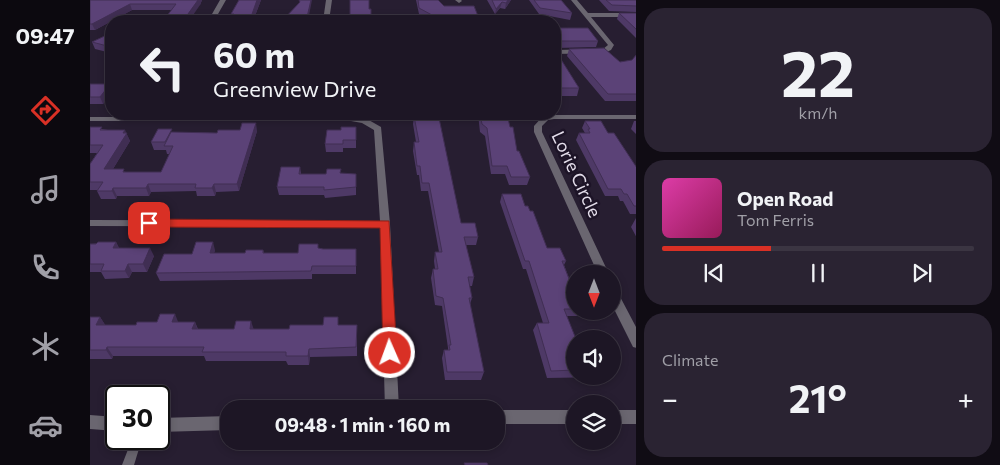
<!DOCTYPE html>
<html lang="en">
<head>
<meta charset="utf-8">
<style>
  :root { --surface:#1d1625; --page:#2a2332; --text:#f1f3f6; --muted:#a09fa7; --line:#3b3542; --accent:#d93025 }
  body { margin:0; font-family:Commissioner,sans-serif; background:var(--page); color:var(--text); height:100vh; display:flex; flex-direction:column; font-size:19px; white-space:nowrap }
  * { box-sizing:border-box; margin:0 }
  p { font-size:16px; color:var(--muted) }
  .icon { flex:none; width:28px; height:28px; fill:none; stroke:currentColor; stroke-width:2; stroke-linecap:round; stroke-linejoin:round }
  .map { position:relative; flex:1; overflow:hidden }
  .panel { display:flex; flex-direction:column; gap:8px; padding:8px; background:#100c14; width:364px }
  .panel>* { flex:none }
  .banner { position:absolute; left:15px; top:15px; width:456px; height:105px; border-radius:20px; box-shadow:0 2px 8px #0003,0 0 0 1px var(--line); background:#1d1625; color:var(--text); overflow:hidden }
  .needle { width:32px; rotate:180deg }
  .tools { position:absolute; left:476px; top:265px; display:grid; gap:10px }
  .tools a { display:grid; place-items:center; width:55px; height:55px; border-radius:50%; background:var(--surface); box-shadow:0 2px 8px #0003,0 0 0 1px var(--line); font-size:25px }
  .speed { position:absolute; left:15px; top:385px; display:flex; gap:10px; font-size:25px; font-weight:700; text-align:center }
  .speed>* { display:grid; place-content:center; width:65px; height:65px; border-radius:50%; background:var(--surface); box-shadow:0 2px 8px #0003,0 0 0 1px var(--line); line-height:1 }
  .speed .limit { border:2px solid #111; border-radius:8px; background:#fff; color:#111 }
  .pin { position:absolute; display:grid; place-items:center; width:42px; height:42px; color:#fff; margin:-21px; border-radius:10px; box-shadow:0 2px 8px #0006 }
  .me { position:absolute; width:55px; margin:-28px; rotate:358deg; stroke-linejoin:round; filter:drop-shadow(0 0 4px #0008) }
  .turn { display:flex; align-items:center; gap:18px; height:105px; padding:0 25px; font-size:22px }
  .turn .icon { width:65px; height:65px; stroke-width:2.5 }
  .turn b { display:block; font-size:35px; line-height:42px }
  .big { font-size:38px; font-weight:700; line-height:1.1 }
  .panel .card { flex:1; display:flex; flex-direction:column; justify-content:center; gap:8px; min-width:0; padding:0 18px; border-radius:20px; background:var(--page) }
  .panel .dial { align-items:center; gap:0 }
  .dial b { font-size:65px; line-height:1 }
  .song { display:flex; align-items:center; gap:15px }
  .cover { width:60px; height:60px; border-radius:8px; background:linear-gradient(135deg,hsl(320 70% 55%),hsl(330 70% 35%)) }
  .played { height:5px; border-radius:2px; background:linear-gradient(90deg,var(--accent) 35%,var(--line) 35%) }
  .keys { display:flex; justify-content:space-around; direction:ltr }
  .heat { display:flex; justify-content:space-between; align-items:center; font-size:28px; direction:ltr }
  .trip { position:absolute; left:130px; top:400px; width:285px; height:50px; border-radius:20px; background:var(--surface); box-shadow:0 2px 8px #0003,0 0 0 1px var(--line); font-weight:700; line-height:50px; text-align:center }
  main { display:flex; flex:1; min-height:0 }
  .dock { display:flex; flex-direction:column; width:90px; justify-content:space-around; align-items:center; background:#0c090f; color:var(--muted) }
  .dock .icon { width:35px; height:35px }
  .dock .current { color:var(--accent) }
  .dock b { font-size:22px; color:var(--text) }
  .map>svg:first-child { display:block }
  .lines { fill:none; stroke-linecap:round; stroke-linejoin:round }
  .service { fill:#6a6670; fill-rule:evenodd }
  .minor { fill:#6a6670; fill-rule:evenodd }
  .tertiary { fill:#6a6670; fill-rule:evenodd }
  .wall { fill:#4e3966 }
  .shaded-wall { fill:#402e53 }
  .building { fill:#5b4277; stroke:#402e53 }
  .route { fill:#d93025; stroke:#8d1f18 }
  .labels { text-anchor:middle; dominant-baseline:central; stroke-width:5; stroke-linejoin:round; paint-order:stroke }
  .street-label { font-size:18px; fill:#e4deeb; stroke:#1d1427 }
</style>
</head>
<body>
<main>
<nav class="dock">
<b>09:47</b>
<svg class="icon current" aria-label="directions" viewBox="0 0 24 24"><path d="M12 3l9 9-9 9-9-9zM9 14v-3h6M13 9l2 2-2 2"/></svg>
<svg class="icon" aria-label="music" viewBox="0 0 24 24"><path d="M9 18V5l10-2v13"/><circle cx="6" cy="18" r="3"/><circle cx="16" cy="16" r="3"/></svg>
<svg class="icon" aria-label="phone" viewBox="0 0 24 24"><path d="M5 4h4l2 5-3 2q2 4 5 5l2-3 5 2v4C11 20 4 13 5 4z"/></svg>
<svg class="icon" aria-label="climate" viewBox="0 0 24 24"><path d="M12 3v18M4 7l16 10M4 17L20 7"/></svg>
<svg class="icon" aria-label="car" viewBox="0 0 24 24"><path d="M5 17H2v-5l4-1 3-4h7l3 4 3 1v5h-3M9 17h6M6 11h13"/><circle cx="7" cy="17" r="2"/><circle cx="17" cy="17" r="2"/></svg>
</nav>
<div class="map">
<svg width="547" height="465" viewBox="0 0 547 465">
  <rect width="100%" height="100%" fill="#271e31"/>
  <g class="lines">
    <path class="service" d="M42,439H52L44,465H32Z"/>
    <path class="minor" d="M130,0H136L124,21H118Z
      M236,0H242L239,21H233Z
      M365,0H371L372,1L369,3Z
      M481,0H487L498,13H547V17H501L524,45L521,50L514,53L465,54V50L513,49L518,45Z
      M464,115H547V119H464L458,120L452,126V132L519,274H508L444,132V126L453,116Z
      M0,117H261L277,119L291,127L300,224L309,409H295L290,227L0,226V220L290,221L284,130L272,123L261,121H0Z
      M522,288L526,289L547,329V348L543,347L522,305Z"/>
    <path class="tertiary" d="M406,410H485V424H406Z
      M522,410H547V424H522Z
      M0,415L26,417V431L0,429Z
      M139,416V430L69,432V418Z"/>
  </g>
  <path class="wall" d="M0,0H112L110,5L82,10H42L5,30H0Z
    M149,0H171L163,21H140L142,17L141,14Z
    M326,0H348L354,6L390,21H342L329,14Z
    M397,0H421L415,9L410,8L405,14Z
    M439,0H471L482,13L480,20L449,14Z
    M509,0H547V12L519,11Z
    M529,13H547V39L527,19Z
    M465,28L508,41L506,47L466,48L472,49L470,56L469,57L489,88L487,96H465Z
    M21,33V53L5,49L2,42Z
    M479,49L530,62L542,60L547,54V101H515L477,56Z
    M0,84H20L21,87V94L13,104H0Z
    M388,114H417L420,127L427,151L440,177L437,185H419L415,174H401L395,136L390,132Z
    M324,116L371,223L388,237L386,245H376L384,277L382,286H379L382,298L380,304L394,372L391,380H355L352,358L354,350H358V348L352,306L345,305L341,278L343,269H345L344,261L345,252H349L338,191H331L329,175H327L323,151L324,142H326L323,124Z
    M495,121L518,133L547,168V214H540L533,201H530L528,196H515L486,140L489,133H495L492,128Z
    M544,121H547V135L541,129Z
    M0,127L36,133L40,141L23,169L36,172H71L80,154H77L76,150H64L61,142L83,132L127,133L167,131L149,191L126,192L125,196H107L106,191L61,192L59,196H27L26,199H11L7,191L8,190H0V164L7,153H0Z
    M266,127V148H253V152H236L235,144L251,130Z
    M210,167L211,174H266V195L235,198L234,195H189L187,187Z
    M412,194L435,206L440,211L457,248L476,261L474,265L485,294V311H489L487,316H477L485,339V376H516L515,377L457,378L443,330L447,323H453L436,269H433L410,202Z
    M546,218H547V238L541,227Z
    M26,242L29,248L64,256L57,272H42L39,278L15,279L11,272H0V244Z
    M229,248L233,249H266V274H222V279L70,281L66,273L102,254L125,250L124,253H155L173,250L174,253H208Z
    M0,317H10L15,325H46L88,322H105L108,329H199L249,325H267V356L220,357L219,365H198L196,361H116L114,356H23L22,359H0Z"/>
  <path class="shaded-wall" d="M108,0H112L110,5L99,21H93Z
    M167,0H171L163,21H162L161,17Z
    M221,0H222L218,21H213Z
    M418,0H421L415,9L416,3Z
    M412,2L410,8L405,14L406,9Z
    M40,4L42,10L5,30L2,24Z
    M472,49L470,56L465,60L467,53Z
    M20,84L21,87V94L13,104L10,97Z
    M166,123L167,131L149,191L147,184Z
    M35,130L40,141L18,177L14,169Z
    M58,184L61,192L59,196L56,188Z
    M124,184L126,192L125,196L122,188Z
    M23,188L27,196L26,199L22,191Z
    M26,242L30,250L23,248Z
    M123,242L125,250L122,261L120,253Z
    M60,248L64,256L57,272L53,264Z
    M38,264L42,272L39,278L35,271Z
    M85,314L89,324L82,322Z
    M10,317L16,326L6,325Z
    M161,321L164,330L160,329Z
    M105,322L108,331L102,329Z
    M17,347L23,356L22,359L16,350Z
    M219,349L220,357L219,365L218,356Z"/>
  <path class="building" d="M0,0H108L93,21H73L86,4H40L2,24H0Z
    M149,0H167L161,17H158L156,21H140L144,14H141Z
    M209,0H221L217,17L213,21H192L210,2Z
    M260,0H279V9H281V21H255L256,15H260Z
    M328,0H348L354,6H384L390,21H353L329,8Z
    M402,0H418L416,3L412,2L406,9Z
    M444,0H471L482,13L450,8Z
    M516,0H547V6L522,5Z
    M529,13H547V30Z
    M465,28H498L508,41H467L465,43L466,49H472L467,53L489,88H465Z
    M21,33V47L2,42Z
    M514,48L530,62L542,60L547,54V94H518L479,49Z
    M0,84H20L10,97H0Z
    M390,114H417L420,127H423L427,151H429L440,177H421L417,166H402L397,128L392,124Z
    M342,115L343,118H349L371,223H385L388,237H374L384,277H378L382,298H379L394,372H357L354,350H360L359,345H361L353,298L346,296L343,269H348L345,252H352L339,183H332L330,166H327L324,142H329L324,116Z
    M495,121H511L518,133H524L547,168V206H544L537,194H534L531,189H518L489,133H500L498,129H500Z
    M152,123H166L147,184H124L122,188H105L106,184H58L56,188H23L22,191H7L13,182H0V164L13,145H0V127H12L10,130H35L33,133H37L14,169H34L33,172H71L83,146H74L81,132L127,133L128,130H150Z
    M251,127H266V140H253V144H235L237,130H251Z
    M68,129H82L75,142H61Z
    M191,167H210L209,174H236L237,169H251L250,173L266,174V187L234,190V187H187Z
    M412,194H431L435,206H438L440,211H443L457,248H470L476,261H472L485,294V309H474L486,339H485V370L461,371L447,323H459L439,261H435Z
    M8,242H26L23,248H60L53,264H38L35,271H11L14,264H0V244H6Z
    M106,242H123L120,253H155L156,250H173V253H208L209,244H228V248L233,249H266V266H222L221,271L66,273L74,254H102Z
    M70,314H85L82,322H105L102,329H144L146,321H161L160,329H199L200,325H233L234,317H248V325H267L266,347L219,349L218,356H196V352H112L114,347H17L16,350H0V317H10L6,325H46L47,322H67Z
    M374,463H397L398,465H375Z"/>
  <path class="route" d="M59,219L299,221L307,353L305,358L300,360L295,358L293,353L290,228L59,227L53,223Z"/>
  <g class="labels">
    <g class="street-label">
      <text transform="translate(487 174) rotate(65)">Lorie Circle</text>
    </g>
  </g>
</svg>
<div class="tools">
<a><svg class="needle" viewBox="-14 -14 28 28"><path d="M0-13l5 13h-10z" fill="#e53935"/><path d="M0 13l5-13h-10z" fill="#a09fa7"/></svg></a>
<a><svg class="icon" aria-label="sound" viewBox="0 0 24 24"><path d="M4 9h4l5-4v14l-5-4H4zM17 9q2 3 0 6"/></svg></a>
<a><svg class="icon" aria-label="layers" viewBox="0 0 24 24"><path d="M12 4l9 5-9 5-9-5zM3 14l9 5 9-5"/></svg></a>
</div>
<div class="speed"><div class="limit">30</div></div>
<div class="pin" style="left:59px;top:223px;background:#d93025"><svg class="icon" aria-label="arrive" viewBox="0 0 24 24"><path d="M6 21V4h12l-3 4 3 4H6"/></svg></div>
<svg class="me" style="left:300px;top:353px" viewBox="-20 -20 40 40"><circle r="17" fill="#d93025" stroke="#fff" stroke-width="3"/><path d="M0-11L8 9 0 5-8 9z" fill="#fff"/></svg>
<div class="trip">09:48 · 1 min · 160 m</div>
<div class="banner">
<div class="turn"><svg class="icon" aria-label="left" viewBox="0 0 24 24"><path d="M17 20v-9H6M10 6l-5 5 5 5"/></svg><div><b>60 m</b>Greenview Drive</div></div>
</div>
</div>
<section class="panel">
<div class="card dial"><b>22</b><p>km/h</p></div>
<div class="card">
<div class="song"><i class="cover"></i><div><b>Open Road</b><p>Tom Ferris</p></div></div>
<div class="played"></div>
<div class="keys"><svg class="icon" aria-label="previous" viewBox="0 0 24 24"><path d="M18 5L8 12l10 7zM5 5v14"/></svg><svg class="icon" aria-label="pause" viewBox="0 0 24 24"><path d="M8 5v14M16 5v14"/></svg><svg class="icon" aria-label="next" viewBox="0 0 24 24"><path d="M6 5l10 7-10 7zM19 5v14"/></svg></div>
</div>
<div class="card"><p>Climate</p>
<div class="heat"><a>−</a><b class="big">21°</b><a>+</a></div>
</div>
</section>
</main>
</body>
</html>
